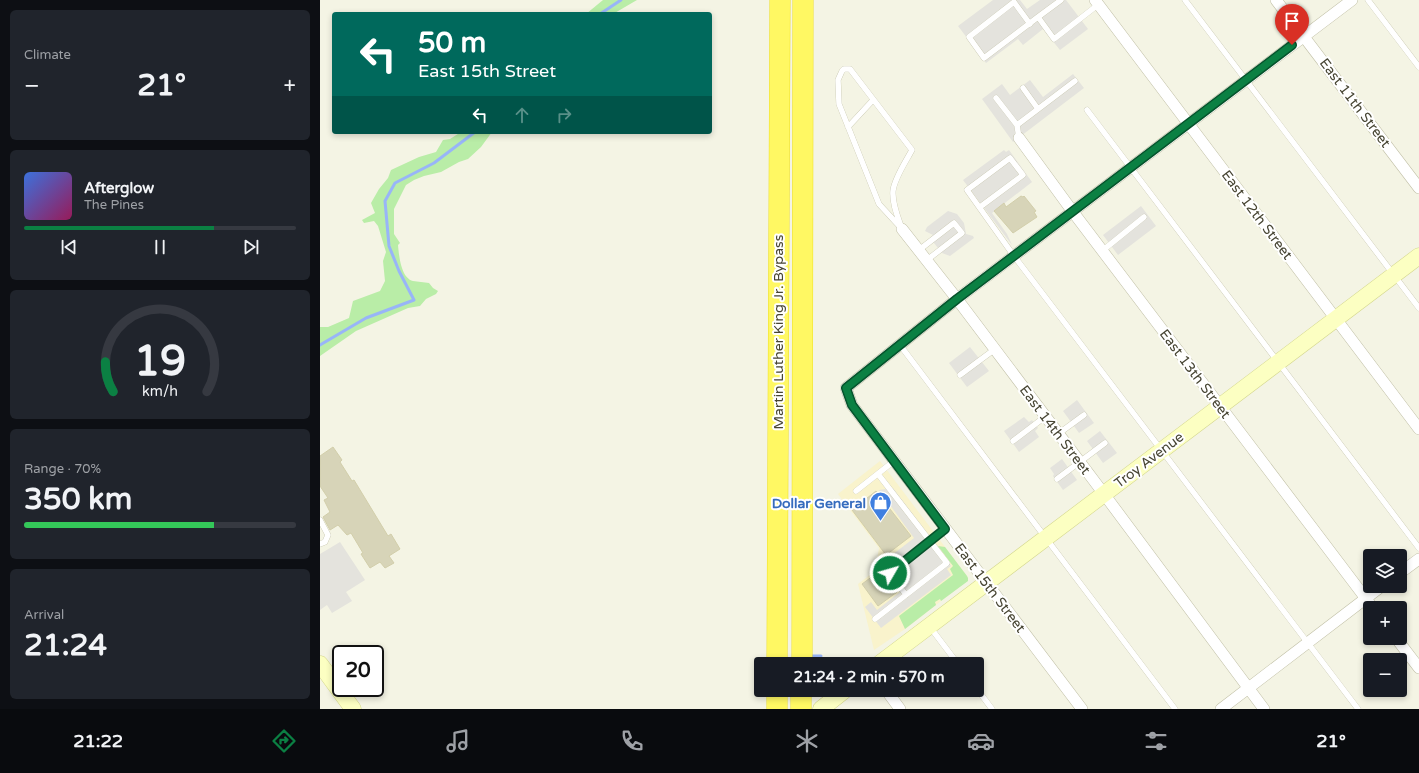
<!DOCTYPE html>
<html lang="en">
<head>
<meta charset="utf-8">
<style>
  :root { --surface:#171b24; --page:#20242c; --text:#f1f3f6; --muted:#9ea1a6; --line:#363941; --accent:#0b8043 }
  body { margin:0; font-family:"Varela Round",sans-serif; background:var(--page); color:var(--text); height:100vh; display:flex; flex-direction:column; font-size:15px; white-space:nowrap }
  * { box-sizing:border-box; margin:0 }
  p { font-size:13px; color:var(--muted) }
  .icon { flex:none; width:22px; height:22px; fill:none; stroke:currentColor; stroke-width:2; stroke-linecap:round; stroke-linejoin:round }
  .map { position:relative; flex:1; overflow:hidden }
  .drawer { display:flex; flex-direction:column; gap:10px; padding:10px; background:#0d0f14; width:320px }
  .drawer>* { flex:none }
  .guide { position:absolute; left:12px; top:12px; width:380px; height:122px; border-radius:4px; box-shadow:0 2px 6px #0003; background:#00695c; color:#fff; overflow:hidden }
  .buttons { position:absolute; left:1043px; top:549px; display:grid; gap:8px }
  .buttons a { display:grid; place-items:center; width:44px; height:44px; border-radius:4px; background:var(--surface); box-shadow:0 2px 6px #0003; font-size:20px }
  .speed { position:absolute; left:12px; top:645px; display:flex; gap:8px; font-size:20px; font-weight:700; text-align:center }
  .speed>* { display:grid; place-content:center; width:52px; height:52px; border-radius:50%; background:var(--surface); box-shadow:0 2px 6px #0003; line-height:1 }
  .speed .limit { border:2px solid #111; border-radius:6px; background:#fff; color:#111 }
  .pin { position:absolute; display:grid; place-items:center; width:34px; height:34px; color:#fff; margin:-41px -17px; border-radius:50% 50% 50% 0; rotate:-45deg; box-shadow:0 0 4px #0007 }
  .pin .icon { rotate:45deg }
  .me { position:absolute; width:44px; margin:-22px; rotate:52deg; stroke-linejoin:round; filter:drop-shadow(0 0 3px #0008) }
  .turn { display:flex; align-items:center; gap:14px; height:84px; padding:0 20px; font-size:18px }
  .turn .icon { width:52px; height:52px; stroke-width:2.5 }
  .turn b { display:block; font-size:28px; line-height:34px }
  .lanes { display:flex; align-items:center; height:38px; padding:0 20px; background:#0003; justify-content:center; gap:20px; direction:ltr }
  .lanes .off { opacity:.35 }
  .big { font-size:30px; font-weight:700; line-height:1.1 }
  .drawer .tile { flex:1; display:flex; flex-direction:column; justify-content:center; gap:6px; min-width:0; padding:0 14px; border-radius:6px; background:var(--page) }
  .drawer .dial { align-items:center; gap:0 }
  .dial svg { height:104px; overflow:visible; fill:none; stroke:var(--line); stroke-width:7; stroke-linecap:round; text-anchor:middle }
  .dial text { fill:var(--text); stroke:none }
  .song { display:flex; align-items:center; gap:12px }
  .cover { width:48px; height:48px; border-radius:6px; background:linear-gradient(135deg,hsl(220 70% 55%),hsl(330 70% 35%)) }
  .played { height:4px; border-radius:2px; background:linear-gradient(90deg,var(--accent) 70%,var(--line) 70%) }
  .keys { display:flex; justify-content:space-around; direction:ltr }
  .heat { display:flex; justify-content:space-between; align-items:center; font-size:22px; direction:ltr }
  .charge { height:6px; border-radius:3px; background:linear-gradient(90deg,#34c759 70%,var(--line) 0) }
  .trip { position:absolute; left:434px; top:657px; width:230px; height:40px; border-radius:4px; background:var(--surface); box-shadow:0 2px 6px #0003; font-weight:700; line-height:40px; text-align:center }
  .menu { display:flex; height:64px; justify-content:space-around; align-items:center; background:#090b0e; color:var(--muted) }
  .menu .icon { width:28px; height:28px }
  .menu .selected { color:var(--accent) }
  .menu b { font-size:18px; color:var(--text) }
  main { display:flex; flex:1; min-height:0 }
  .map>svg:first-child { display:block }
  .commercial { fill:#f9f3cc }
  .green { fill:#b9eda7 }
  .parking { fill:#e4e3dd }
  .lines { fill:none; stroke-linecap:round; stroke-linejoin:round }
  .stream { stroke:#98b5f8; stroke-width:3 }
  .building { fill:#d7d4b8; stroke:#d2ceaa }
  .lane-casing { stroke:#c0bfa5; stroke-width:6 }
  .street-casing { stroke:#c0bfa5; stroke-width:12 }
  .secondary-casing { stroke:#d3d68c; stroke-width:17 }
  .highway-casing { stroke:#eedf23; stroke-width:21 }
  .lane { stroke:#fff; stroke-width:5.5 }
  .street { stroke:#fff; stroke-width:11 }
  .secondary { stroke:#fcffc2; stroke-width:16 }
  .highway { stroke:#fff863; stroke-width:20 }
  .route-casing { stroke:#07532c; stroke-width:10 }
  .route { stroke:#0b8043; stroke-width:7 }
  .labels { text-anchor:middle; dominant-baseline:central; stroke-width:4; stroke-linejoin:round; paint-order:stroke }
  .street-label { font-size:14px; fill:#474533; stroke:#fff }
  .shop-label { font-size:14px; font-weight:bold; fill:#366cbe; stroke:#fff; text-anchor:end }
</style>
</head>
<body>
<main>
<section class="drawer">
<div class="tile"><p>Climate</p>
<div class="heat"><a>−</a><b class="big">21°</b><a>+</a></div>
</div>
<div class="tile">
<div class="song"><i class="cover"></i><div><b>Afterglow</b><p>The Pines</p></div></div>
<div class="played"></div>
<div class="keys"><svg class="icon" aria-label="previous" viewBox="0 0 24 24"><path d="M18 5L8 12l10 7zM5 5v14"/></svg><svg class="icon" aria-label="pause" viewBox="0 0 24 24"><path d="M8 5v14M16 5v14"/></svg><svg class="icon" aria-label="next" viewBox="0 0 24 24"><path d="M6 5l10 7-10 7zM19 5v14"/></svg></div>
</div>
<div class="tile dial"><svg viewBox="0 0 100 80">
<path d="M14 69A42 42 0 1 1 86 69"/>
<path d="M14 69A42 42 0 0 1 8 46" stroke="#0b8043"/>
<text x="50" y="56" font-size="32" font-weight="700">19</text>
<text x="50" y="72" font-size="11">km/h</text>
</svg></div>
<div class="tile"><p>Range · 70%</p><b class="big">350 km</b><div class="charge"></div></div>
<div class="tile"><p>Arrival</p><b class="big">21:24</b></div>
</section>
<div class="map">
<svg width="1099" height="709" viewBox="0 0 1099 709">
  <rect width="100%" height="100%" fill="#f4f4e4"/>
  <path class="commercial" d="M560,461L647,576L648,580L585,629L554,650L538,584L555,571L559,548L518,494Z"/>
  <path class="green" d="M283,0H317L293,14H266Z
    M141,132H172L161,147L148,159L139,162L121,172L104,176L94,180L86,185L74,209V234L80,243L78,245C79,256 81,278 93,281C98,282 104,282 109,283L113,288L118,291L116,294L106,299L100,306L88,308L36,331L0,356V327H8L29,318L33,301L60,291L65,281L63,261L66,252L58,226L54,221L44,223L42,220L55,213L51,203L59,189L68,178L71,170L99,157L116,152L123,140L130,139Z
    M618,546L625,547L647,576L648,578V581L621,601L620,599L615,602L616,605L585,629L579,616L633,575L630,569L633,566Z"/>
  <path class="parking" d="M673,0H700L707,9L720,0H746L768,29L740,50L723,29L703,45L698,39L666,63L638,26Z
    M753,74L764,88L693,142L662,99L682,84L690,95L710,80L723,97Z
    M684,150L686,152L689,150L712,182L672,213L687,234L692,245L643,180Z
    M821,206L836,226L798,255L783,235Z
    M628,211L637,214L644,223L646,234L653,236L654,238L630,256L622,253L610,238L613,235L605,231L607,227Z
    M650,347L669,371L647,387L629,363Z
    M757,400L774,423L759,433L743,411Z
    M704,417L709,422L712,420L718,428L715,431L719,437L699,452L684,431Z
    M780,431L797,453L783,463L767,441Z
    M742,459L757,480L743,490L733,476L734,474L730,468Z
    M573,488L631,566L627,569L631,575L561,628L545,607L551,602L557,610L580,592L559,565L594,538L559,490Z
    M20,542L45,580L26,592L32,601L12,613L7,605L0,610V554Z"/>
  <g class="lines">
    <path class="stream" d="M280,14L301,0
      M0,345L46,318L94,300L79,271L69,246L65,201L75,183L114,163L155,132
      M492,656H501"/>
  </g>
  <path class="building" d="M701,196L703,197L704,196L716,211L714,212L717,217L693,233L674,211L684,203L686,207Z
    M13,447L22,460L20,462L32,481L34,480L68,536L71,534L80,549L69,556L74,563L65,568L60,562L50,568L41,554L43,553L31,533L27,535L18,525L10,530L3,517L10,512L4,500L8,498L0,486V456Z
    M556,491L591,536L566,555L532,510Z
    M561,570L577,592L558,606L542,584Z"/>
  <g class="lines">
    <defs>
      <path id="lane" d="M741,0L718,17L734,39L779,4
        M865,0L1099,308
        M1048,0L1099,67
        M710,24L694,2L649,37L664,58L718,17
        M524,69H530L592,150C586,161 574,179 573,191C572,204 578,217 582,229L559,204L519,104L518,80L522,71Z
        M703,88L718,109
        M676,98L697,125L699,138
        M767,110L1099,548
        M697,125L755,81
        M528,127L553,100
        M660,207L703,175L690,158L647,190L694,256L1038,709
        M599,250L634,223L642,233L607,260
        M782,251L824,217
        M580,345L855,709
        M640,375L675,349
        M738,434L764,415
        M693,441L726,416
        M737,479L785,443
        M536,491L574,461
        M0,520L8,535L5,542L0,544
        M586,595L570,573L625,529
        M555,619L627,563L558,474
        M610,627L638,664
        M657,689L672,709"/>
      <path id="street" d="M775,0L1099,429
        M956,0L1099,188
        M699,138L753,212L1053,608
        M582,229L637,299L784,494L944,709
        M1080,573L1099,559
        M1076,638L1099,668
        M566,690L580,709
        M762,709L532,405L526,388L637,299L1032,0
        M901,709L1062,586"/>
      <path id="secondary" d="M0,664L33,709
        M559,664L1099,256
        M501,709L525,690"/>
      <path id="highway" d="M457,664L460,0
        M482,664L483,0
        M457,709V690
        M481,709V690"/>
    </defs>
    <use href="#lane" class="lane-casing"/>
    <use href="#street" class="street-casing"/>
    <use href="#secondary" class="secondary-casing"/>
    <use href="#highway" class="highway-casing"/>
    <use href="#lane" class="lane"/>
    <use href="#street" class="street"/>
    <use href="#secondary" class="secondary"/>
    <use href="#highway" class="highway"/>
  </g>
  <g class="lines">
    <defs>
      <path id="route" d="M570,573L625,529L532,405L526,388L637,299L972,45"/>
    </defs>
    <use href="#route" class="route-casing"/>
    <use href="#route" class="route"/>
  </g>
  <defs>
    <symbol id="shop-pin" viewBox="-11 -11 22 30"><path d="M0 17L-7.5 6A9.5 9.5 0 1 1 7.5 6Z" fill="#3f7fe0" stroke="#fff"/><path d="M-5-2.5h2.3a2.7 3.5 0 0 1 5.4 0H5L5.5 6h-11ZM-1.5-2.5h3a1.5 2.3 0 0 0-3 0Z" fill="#fff"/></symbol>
  </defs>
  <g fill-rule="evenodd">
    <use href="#shop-pin" x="548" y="490" width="25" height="34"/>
  </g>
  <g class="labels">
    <g class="street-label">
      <text transform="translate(1035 103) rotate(53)">East 11th Street</text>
      <text transform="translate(937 215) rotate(53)">East 12th Street</text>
      <text transform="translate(458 332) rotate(-90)">Martin Luther King Jr. Bypass</text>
      <text transform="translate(875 374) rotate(53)">East 13th Street</text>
      <text transform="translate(735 430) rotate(53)">East 14th Street</text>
      <text transform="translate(829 460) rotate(-37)">Troy Avenue</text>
      <text transform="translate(670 588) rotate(53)">East 15th Street</text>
    </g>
    <g class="shop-label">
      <text x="546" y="503">Dollar General</text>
    </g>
  </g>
</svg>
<div class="buttons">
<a><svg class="icon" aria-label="layers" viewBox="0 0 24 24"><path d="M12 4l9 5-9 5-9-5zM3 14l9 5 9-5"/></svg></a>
<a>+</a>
<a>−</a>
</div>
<div class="speed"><div class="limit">20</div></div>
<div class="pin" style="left:972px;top:45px;background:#d93025"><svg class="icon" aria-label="arrive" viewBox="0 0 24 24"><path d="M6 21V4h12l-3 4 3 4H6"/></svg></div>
<svg class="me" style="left:570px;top:573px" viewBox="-20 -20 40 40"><circle r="17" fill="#0b8043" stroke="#fff" stroke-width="3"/><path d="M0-11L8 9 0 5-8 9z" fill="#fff"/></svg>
<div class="trip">21:24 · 2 min · 570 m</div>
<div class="guide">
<div class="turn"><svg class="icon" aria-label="left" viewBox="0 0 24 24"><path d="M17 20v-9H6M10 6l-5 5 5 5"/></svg><div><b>50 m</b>East 15th Street</div></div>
<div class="lanes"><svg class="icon" aria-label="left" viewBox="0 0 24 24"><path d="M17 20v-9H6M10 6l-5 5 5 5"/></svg><svg class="icon off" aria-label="ahead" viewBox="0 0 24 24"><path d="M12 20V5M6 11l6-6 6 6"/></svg><svg class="icon off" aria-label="right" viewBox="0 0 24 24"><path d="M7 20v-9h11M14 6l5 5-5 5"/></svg></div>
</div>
</div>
</main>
<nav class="menu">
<b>21:22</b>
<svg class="icon selected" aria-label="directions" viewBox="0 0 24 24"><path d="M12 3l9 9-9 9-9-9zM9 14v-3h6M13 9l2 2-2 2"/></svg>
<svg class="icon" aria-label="music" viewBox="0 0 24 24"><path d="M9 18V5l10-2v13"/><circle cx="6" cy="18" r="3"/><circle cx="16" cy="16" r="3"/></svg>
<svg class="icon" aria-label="phone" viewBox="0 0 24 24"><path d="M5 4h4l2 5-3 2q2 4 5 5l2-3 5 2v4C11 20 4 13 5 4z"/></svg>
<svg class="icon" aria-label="climate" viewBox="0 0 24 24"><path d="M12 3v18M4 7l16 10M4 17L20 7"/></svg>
<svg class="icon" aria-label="car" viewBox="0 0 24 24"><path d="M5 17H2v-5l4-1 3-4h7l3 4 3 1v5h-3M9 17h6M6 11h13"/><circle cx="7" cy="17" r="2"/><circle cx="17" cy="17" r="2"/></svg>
<svg class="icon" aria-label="filters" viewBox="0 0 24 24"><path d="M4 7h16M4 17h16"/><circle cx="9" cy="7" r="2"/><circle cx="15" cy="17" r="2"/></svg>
<b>21°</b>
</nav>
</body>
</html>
